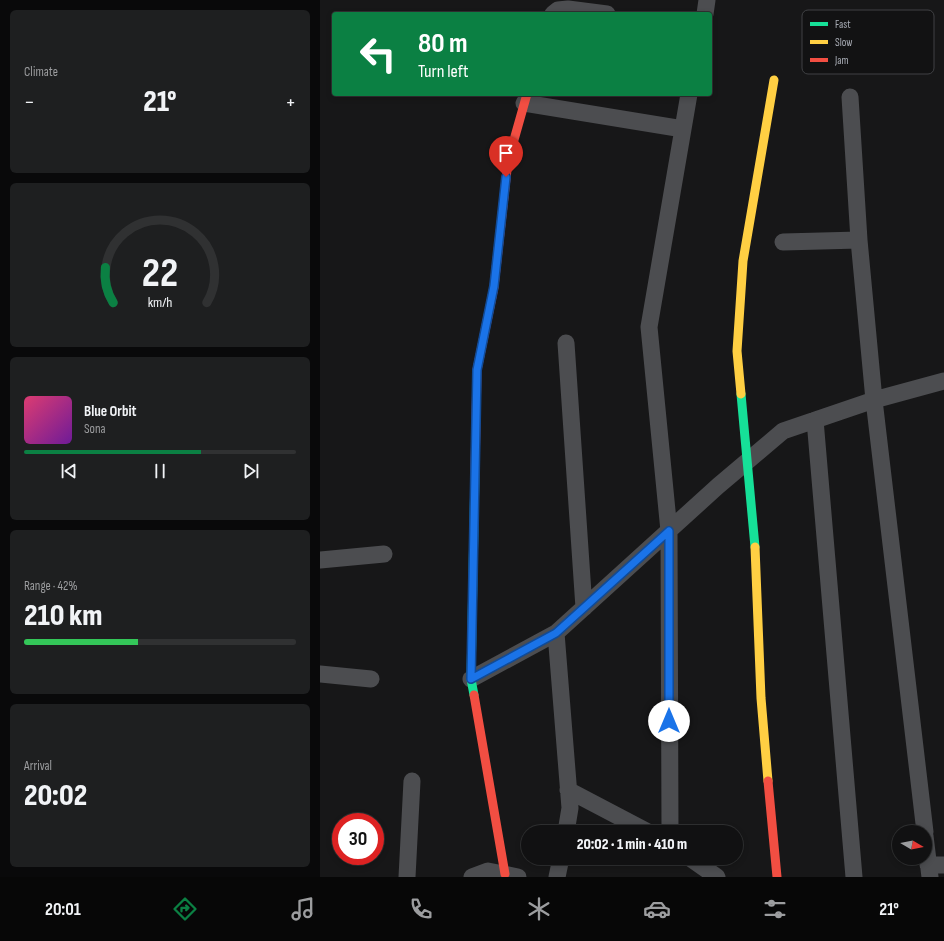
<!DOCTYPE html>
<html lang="en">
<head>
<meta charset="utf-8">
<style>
  :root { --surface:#111112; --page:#1e1f20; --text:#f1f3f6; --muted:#9c9d9f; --line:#303132; --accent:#0b8043 }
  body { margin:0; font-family:"Sofia Sans Condensed",sans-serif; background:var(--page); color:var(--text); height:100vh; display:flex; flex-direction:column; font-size:15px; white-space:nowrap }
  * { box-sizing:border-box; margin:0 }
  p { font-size:13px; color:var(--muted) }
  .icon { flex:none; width:22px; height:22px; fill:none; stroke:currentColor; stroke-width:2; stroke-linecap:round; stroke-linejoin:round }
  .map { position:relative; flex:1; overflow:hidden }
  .side { display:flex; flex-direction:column; gap:10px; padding:10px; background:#09090a; width:320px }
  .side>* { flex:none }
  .top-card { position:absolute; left:12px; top:12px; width:380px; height:84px; border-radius:4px; box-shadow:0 2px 6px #0003,0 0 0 1px var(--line); background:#0b8043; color:#fff; overflow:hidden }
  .needle { width:26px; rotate:100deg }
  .tools { position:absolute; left:572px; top:825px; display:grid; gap:8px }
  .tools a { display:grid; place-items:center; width:40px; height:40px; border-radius:50%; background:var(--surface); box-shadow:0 2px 6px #0003,0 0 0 1px var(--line); font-size:20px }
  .speed { position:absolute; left:12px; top:813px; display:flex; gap:8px; font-size:20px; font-weight:700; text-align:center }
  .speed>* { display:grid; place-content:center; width:52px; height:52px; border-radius:50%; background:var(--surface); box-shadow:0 2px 6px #0003,0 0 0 1px var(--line); line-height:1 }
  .speed .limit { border:6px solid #d22; background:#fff; color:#111 }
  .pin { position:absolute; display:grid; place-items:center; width:34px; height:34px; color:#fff; margin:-41px -17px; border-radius:50% 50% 50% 0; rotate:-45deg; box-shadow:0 0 4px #0007 }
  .pin .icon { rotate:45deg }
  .me { position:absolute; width:44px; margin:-22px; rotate:0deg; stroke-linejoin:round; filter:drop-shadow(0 0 3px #0008) }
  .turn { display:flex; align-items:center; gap:14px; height:84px; padding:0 20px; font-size:18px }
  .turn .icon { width:52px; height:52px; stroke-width:2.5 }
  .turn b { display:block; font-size:28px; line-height:34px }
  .big { font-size:30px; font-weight:800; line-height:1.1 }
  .side .card { flex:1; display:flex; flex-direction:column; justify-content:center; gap:6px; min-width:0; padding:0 14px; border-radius:6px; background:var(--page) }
  .side .dial { align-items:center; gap:0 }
  .dial svg { height:104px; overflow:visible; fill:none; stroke:var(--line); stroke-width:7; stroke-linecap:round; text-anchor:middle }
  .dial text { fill:var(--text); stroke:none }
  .song { display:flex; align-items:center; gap:12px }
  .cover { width:48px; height:48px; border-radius:6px; background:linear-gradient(135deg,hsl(340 70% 55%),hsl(280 70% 35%)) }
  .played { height:4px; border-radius:2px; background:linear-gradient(90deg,var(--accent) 65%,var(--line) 65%) }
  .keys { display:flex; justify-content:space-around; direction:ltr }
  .heat { display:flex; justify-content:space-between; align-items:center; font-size:22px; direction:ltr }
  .charge { height:6px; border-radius:3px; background:linear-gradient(90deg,#34c759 42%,var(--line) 0) }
  .trip { position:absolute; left:201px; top:825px; width:222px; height:40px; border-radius:20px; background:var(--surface); box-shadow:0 2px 6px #0003,0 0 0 1px var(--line); font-weight:800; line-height:40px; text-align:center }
  .menu { display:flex; height:64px; justify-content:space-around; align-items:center; background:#070707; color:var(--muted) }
  .menu .icon { width:28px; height:28px }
  .menu .selected { color:var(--accent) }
  .menu b { font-size:18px; color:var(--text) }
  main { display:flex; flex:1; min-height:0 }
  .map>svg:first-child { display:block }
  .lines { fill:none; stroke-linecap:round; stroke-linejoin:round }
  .street { stroke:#4c4d50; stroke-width:17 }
  .fast { stroke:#16e098; stroke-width:9 }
  .slow { stroke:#ffcf43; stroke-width:9 }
  .jam { stroke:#f24e42; stroke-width:9 }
  .route-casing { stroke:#114b97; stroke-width:10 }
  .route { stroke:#1a73e8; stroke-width:7 }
  .key { fill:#121213; stroke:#404144; stroke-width:1 }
  .key-label { font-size:11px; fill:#aaaeb7 }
</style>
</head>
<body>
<main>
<section class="side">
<div class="card"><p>Climate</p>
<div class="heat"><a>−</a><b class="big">21°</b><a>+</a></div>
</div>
<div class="card dial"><svg viewBox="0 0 100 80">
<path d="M14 69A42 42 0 1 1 86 69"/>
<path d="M14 69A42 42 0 0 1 8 42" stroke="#0b8043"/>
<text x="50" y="56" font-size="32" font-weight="700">22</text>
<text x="50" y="72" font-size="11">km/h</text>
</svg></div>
<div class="card">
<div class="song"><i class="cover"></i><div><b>Blue Orbit</b><p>Sona</p></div></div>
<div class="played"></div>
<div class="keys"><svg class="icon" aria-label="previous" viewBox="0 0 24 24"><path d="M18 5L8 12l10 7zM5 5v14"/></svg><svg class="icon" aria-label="pause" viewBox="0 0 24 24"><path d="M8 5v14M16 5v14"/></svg><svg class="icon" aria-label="next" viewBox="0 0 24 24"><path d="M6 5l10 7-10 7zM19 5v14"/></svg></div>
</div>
<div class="card"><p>Range · 42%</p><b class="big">210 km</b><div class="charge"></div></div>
<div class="card"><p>Arrival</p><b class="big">20:02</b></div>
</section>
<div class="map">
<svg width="624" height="877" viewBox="0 0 624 877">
  <rect width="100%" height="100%" fill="#171718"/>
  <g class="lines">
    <path class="street" d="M233,14L238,10L248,9L287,14
      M385,14L387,0
      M530,97L539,240L554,400L605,832
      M204,103L363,129
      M463,242L539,240
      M246,343L264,608
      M495,420L534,877
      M0,560L64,554
      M0,674L51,679
      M151,679L236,633
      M248,790L328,832
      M246,832L250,808L236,633L398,486L463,431L554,400L624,381
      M350,832L349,531L329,327L369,94
      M605,836L610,877
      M370,858L397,877
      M608,865H624
      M87,877L92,781
      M152,877L168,871L198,877
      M237,877L241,858"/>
    <path class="fast" d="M421,394L435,547
      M154,695L151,679L155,472"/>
    <path class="slow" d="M421,394L417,351L423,261L454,80
      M435,547L441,698L448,781"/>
    <path class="jam" d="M155,472L157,370L174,287L188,161L207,94
      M154,695L185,874
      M448,781L457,877"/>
  </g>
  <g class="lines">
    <defs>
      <path id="route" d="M186,177L174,286L157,370L151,679L236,633L349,531V721"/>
    </defs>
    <use href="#route" class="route-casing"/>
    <use href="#route" class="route"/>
  </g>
  <rect x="482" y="10" width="132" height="64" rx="6" class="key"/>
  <rect x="490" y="22" width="18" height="4" fill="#16e098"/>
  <rect x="490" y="40" width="18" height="4" fill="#ffcf43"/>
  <rect x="490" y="58" width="18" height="4" fill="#f24e42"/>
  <g class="key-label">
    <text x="515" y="28">Fast</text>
    <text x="515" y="46">Slow</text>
    <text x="515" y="64">Jam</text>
  </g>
</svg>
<div class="tools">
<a><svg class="needle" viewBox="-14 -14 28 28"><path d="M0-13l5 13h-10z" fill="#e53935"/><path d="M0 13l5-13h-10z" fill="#9c9d9f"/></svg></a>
</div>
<div class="speed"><div class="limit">30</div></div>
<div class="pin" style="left:186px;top:177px;background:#d93025"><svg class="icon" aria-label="arrive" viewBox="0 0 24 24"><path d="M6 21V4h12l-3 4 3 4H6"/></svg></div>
<svg class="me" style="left:349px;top:721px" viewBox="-20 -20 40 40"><circle r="19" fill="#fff"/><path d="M0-13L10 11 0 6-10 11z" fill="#1a73e8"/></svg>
<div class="trip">20:02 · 1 min · 410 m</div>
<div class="top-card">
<div class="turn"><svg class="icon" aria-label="left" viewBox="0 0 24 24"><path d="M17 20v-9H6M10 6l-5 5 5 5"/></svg><div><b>80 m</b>Turn left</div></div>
</div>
</div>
</main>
<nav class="menu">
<b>20:01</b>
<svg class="icon selected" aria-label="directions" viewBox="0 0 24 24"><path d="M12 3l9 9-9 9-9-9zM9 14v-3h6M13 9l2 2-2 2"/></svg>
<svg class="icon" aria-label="music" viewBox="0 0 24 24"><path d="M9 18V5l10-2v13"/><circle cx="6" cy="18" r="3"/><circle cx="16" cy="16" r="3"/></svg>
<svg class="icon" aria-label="phone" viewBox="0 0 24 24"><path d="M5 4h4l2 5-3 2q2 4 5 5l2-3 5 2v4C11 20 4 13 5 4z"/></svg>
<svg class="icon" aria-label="climate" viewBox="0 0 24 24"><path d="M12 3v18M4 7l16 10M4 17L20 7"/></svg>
<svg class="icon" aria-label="car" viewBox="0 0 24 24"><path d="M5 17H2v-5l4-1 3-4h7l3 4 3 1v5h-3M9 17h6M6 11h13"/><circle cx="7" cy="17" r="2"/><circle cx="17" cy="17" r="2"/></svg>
<svg class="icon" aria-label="filters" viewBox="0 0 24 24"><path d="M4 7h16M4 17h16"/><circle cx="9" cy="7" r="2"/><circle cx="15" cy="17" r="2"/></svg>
<b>21°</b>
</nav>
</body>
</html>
